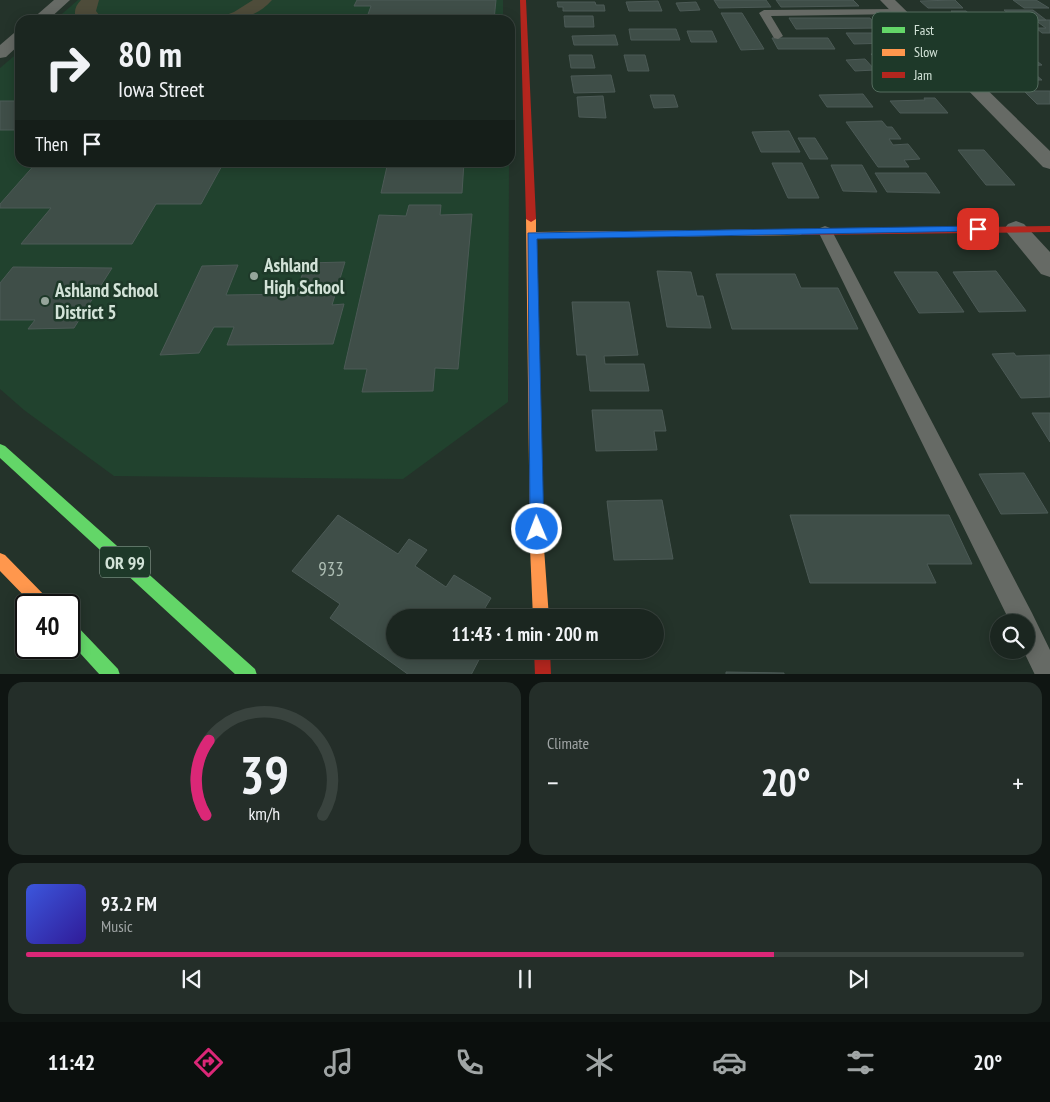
<!DOCTYPE html>
<html lang="en">
<head>
<meta charset="utf-8">
<style>
  :root { --surface:#1b2620; --page:#242e29; --text:#f1f3f6; --muted:#a0a5a5; --line:#39433e; --accent:#db2777 }
  body { margin:0; font-family:"PT Sans Narrow",sans-serif; background:var(--page); color:var(--text); height:100vh; display:flex; flex-direction:column; font-size:19px; white-space:nowrap }
  * { box-sizing:border-box; margin:0 }
  p { font-size:16px; color:var(--muted) }
  .icon { flex:none; width:28px; height:28px; fill:none; stroke:currentColor; stroke-width:2; stroke-linecap:round; stroke-linejoin:round }
  .map { position:relative; height:674px; overflow:hidden }
  .side { display:flex; flex-direction:column; gap:8px; padding:8px; background:#0f1512; flex:1 }
  .side>* { flex:none }
  .guide { position:absolute; left:15px; top:15px; width:500px; height:152px; border-radius:15px; box-shadow:0 2px 12px #0003,0 0 0 1px var(--line); background:#1b2620; color:var(--text); overflow:hidden }
  .fabs { position:absolute; left:990px; top:614px; display:grid; gap:10px }
  .fabs a { display:grid; place-items:center; width:45px; height:45px; border-radius:50%; background:var(--surface); box-shadow:0 2px 12px #0003,0 0 0 1px var(--line); font-size:25px }
  .speed { position:absolute; left:15px; top:594px; display:flex; gap:10px; font-size:25px; font-weight:700; text-align:center }
  .speed>* { display:grid; place-content:center; width:65px; height:65px; border-radius:50%; background:var(--surface); box-shadow:0 2px 12px #0003,0 0 0 1px var(--line); line-height:1 }
  .speed .limit { border:2px solid #111; border-radius:8px; background:#fff; color:#111 }
  .pin { position:absolute; display:grid; place-items:center; width:42px; height:42px; color:#fff; margin:-21px; border-radius:10px; box-shadow:0 2px 8px #0006 }
  .me { position:absolute; width:55px; margin:-28px; rotate:359deg; stroke-linejoin:round; filter:drop-shadow(0 0 4px #0008) }
  .turn { display:flex; align-items:center; gap:18px; height:105px; padding:0 20px; font-size:22px }
  .turn .icon { width:65px; height:65px; stroke-width:2.5 }
  .turn b { display:block; font-size:35px; line-height:42px }
  .then { display:flex; align-items:center; height:48px; padding:0 20px; background:#0003; gap:10px; font-size:19px }
  .big { font-size:38px; font-weight:800; line-height:1.1 }
  .side .card { flex:1; display:flex; flex-direction:column; justify-content:center; gap:8px; min-width:0; padding:0 18px; border-radius:15px; background:var(--page) }
  .side .dial { align-items:center; gap:0 }
  .dial svg { height:130px; overflow:visible; fill:none; stroke:var(--line); stroke-width:7; stroke-linecap:round; text-anchor:middle }
  .dial text { fill:var(--text); stroke:none }
  .song { display:flex; align-items:center; gap:15px }
  .cover { width:60px; height:60px; border-radius:8px; background:linear-gradient(135deg,hsl(230 70% 55%),hsl(250 70% 35%)) }
  .played { height:5px; border-radius:2px; background:linear-gradient(90deg,var(--accent) 75%,var(--line) 75%) }
  .keys { display:flex; justify-content:space-around; direction:ltr }
  .heat { display:flex; justify-content:space-between; align-items:center; font-size:28px; direction:ltr }
  .side .tiles { flex:1; display:grid; gap:8px; grid-template-columns:1fr 1fr }
  .card:last-child { grid-column:span 2 }
  .trip { position:absolute; left:386px; top:609px; width:278px; height:50px; border-radius:25px; background:var(--surface); box-shadow:0 2px 12px #0003,0 0 0 1px var(--line); font-weight:800; line-height:50px; text-align:center }
  .tabs { display:flex; height:80px; justify-content:space-around; align-items:center; background:#0b0f0d; color:var(--muted) }
  .tabs .icon { width:35px; height:35px }
  .tabs .on { color:var(--accent) }
  .tabs b { font-size:22px; color:var(--text) }
  .map>svg:first-child { display:block }
  .built { fill:#21422e }
  .green { fill:#4e4c3a }
  .building { fill:#3f4e48; stroke:#4c5a56 }
  .lines { fill:none; stroke-linecap:round; stroke-linejoin:round }
  .lane { fill:#666a65; fill-rule:evenodd }
  .street { fill:#666a65; fill-rule:evenodd }
  .fast { fill:#63d668; fill-rule:evenodd }
  .slow { fill:#ff974d; fill-rule:evenodd }
  .jam { fill:#b3261e; fill-rule:evenodd }
  .route { fill:#1a73e8; stroke:#114b97 }
  .poi-dot { fill:#96a59b; stroke:#1e3929; stroke-width:2 }
  .labels { text-anchor:middle; dominant-baseline:central; stroke-width:5; stroke-linejoin:round; paint-order:stroke }
  .shield { fill:#1e3929; stroke:#9db0a4; stroke-width:1 }
  .shield-label { font-size:18px; font-weight:bold; fill:#d3e3d8 }
  .poi-label { font-size:19px; font-weight:bold; fill:#d3e3d8; stroke:#1e3929; text-anchor:start }
  .near-number-label { font-size:19px; fill:#aebeb4 }
  .key { fill:#1e3929; stroke:#546c5e; stroke-width:1 }
  .key-label { font-size:14px; fill:#d3e3d8 }
</style>
</head>
<body>
<div class="map">
<svg width="1050" height="675" viewBox="0 0 1050 675">
  <rect width="100%" height="100%" fill="#24332a"/>
  <path class="built" d="M78,0H503V20H55Z
    M20,51V162L509,163L508,402L403,479L114,476L24,410L0,389V68Z"/>
  <path class="green" d="M81,0H99L96,11L103,20H77C73,13 75,6 81,0Z
    M253,0H272C255,19 236,20 213,20L234,12Z"/>
  <path class="building" d="M357,0H496L494,20H366L371,6H354Z
    M714,0H766L771,7L719,8Z
    M776,0H853L859,6L781,7Z
    M955,0L963,8H928L920,1Z
    M1013,0H1036L1049,8H1024Z
    M658,1L662,11H629L626,2Z
    M557,2H595L596,5H604L605,11H563V7H558Z
    M696,2L700,10L680,11L676,3Z
    M1004,10H1033L1046,20L1019,22Z
    M951,11H966L973,17H958Z
    M721,13H742L764,49L741,50Z
    M564,16H593L594,27H565Z
    M789,18H870L879,28L796,29Z
    M1035,20H1050V33H1042L1036,28H1046Z
    M629,29H676L680,40H631Z
    M687,31H712L717,42H691Z
    M846,33H882L891,43L854,44Z
    M615,35L618,45H574L572,36Z
    M772,38H828L835,49H778Z
    M898,53L912,68H884L871,54Z
    M569,55H592L595,68H571Z
    M624,55H645L649,71H628Z
    M865,59L875,70L855,71L846,60Z
    M1021,59H1034L1042,65L1029,66Z
    M1001,70H1030L1042,80H1012Z
    M611,75L615,92L574,93L571,76Z
    M1024,91H1050V104H1037Z
    M863,94L873,107H827L819,95Z
    M650,95H674L678,107L654,108Z
    M603,96L606,118L579,117L577,97Z
    M924,98H935L948,113H900L890,101L925,100Z
    M0,101H20V130H0Z
    M882,121L887,127H892L901,139H889L893,145L908,144L920,159L904,160L909,167H878L846,122Z
    M789,131L800,152H761L752,132Z
    M798,138H815L828,159H810Z
    M958,150H984L1015,185H986Z
    M37,162H224L201,204H156L132,244H21L51,208H0V204Z
    M388,162H464L462,193H381Z
    M772,163H802L819,198H788Z
    M831,165H862L877,192L843,191Z
    M875,173H926L940,193L887,192Z
    M409,205H441L440,215L472,214L458,369L435,368L433,391L362,392L367,369H344L379,215L406,216Z
    M345,262L332,305L344,304L333,344L227,345L234,327H214L199,353L160,355L202,266L238,265L226,295L296,294L306,263Z
    M13,267L112,268L74,328L28,329L35,320H0V283Z
    M657,271L691,272L697,296H703L711,328L667,327Z
    M996,271L1026,311L979,312L953,272Z
    M894,272H937L964,312L919,313Z
    M716,274H795L801,288H838L858,329H732Z
    M572,302H629L638,355L604,356L605,364H644L649,391H590L586,355H577Z
    M1014,353L1016,356L1050,355V397L1021,398L992,354Z
    M592,410H662L666,431H654L657,450L596,451Z
    M1032,413H1050V442Z
    M1024,473L1048,513L1001,514L979,474Z
    M662,500L673,559L614,560L607,501Z
    M338,515L398,554L409,539L427,550L415,566L446,587L454,575L491,598L479,618H395V650H476L482,654L471,675H409L330,618L340,604L292,571Z
    M790,515H949L972,564H927L936,583H810Z
    M726,672L784,673V675H726Z"/>
  <g class="lines">
    <path class="lane" d="M899,9L902,10V14L771,16L783,36L778,39L774,38L759,13L764,10Z
      M825,226L830,228L832,231L1032,613L1050,650V675H1035L1023,650H1026V622H1010L818,231L820,228Z"/>
    <path class="street" d="M54,0H70L48,20H31Z
      M880,0H895L1050,151V169L1043,167Z
      M20,31V44L6,57L0,58V45L14,33Z
      M1016,221L1024,224L1050,252V277L1041,274L1004,229L1008,224Z"/>
    <path class="fast" d="M0,444L5,446L255,669L257,675H236L0,458Z
      M69,622L75,624L118,669L120,675H100L69,641Z"/>
    <path class="slow" d="M531,216L536,219V232L802,229L807,232L802,235L536,238L544,548L549,618H533L530,548L526,219Z
      M0,553L5,555L49,600L52,605H33L0,571Z"/>
    <path class="jam" d="M520,0H526L536,219L531,222L526,219Z
      M1050,226V232L802,235L797,232L802,229Z
      M534,650H550L551,675H535Z"/>
  </g>
  <path class="route" d="M978,226L983,229L982,231L537,239L544,529L542,534L537,536L532,534L530,529L528,233Z"/>
  <g class="poi-dot">
    <circle cx="254" cy="276" r="5"/>
    <circle cx="45" cy="301" r="5"/>
  </g>
  <g class="labels">
    <rect class="shield" x="100" y="546.5" width="50" height="31" rx="4"/>
    <g class="shield-label">
      <text x="125" y="562">OR 99</text>
    </g>
    <g class="poi-label">
      <text x="264" y="265">Ashland<tspan x="264" dy="22">High School</tspan></text>
      <text x="55" y="290">Ashland School<tspan x="55" dy="22">District 5</tspan></text>
    </g>
    <g class="near-number-label">
      <text x="331" y="569">933</text>
    </g>
  </g>
  <rect x="872" y="12" width="166" height="80" rx="8" class="key"/>
  <rect x="882" y="27" width="23" height="6" fill="#63d668"/>
  <rect x="882" y="49" width="23" height="7" fill="#ff974d"/>
  <rect x="882" y="72" width="23" height="6" fill="#b3261e"/>
  <g class="key-label">
    <text x="914" y="35">Fast</text>
    <text x="914" y="57">Slow</text>
    <text x="914" y="80">Jam</text>
  </g>
</svg>
<div class="fabs">
<a><svg class="icon" aria-label="search" viewBox="0 0 24 24"><circle cx="10" cy="10" r="6"/><path d="M15 15l6 6"/></svg></a>
</div>
<div class="speed"><div class="limit">40</div></div>
<div class="pin" style="left:978px;top:229px;background:#d93025"><svg class="icon" aria-label="arrive" viewBox="0 0 24 24"><path d="M6 21V4h12l-3 4 3 4H6"/></svg></div>
<svg class="me" style="left:537px;top:529px" viewBox="-20 -20 40 40"><circle r="17" fill="#1a73e8" stroke="#fff" stroke-width="3"/><path d="M0-11L8 9 0 5-8 9z" fill="#fff"/></svg>
<div class="trip">11:43 · 1 min · 200 m</div>
<div class="guide">
<div class="turn"><svg class="icon" aria-label="right" viewBox="0 0 24 24"><path d="M7 20v-9h11M14 6l5 5-5 5"/></svg><div><b>80 m</b>Iowa Street</div></div>
<div class="then">Then<svg class="icon" aria-label="arrive" viewBox="0 0 24 24"><path d="M6 21V4h12l-3 4 3 4H6"/></svg></div>
</div>
</div>
<section class="side">
<div class="tiles">
<div class="card dial"><svg viewBox="0 0 100 80">
<path d="M14 69A42 42 0 1 1 86 69"/>
<path d="M14 69A42 42 0 0 1 16 23" stroke="#db2777"/>
<text x="50" y="56" font-size="32" font-weight="700">39</text>
<text x="50" y="72" font-size="11">km/h</text>
</svg></div>
<div class="card"><p>Climate</p>
<div class="heat"><a>−</a><b class="big">20°</b><a>+</a></div>
</div>
<div class="card">
<div class="song"><i class="cover"></i><div><b>93.2 FM</b><p>Music</p></div></div>
<div class="played"></div>
<div class="keys"><svg class="icon" aria-label="previous" viewBox="0 0 24 24"><path d="M18 5L8 12l10 7zM5 5v14"/></svg><svg class="icon" aria-label="pause" viewBox="0 0 24 24"><path d="M8 5v14M16 5v14"/></svg><svg class="icon" aria-label="next" viewBox="0 0 24 24"><path d="M6 5l10 7-10 7zM19 5v14"/></svg></div>
</div>
</div>
</section>
<nav class="tabs">
<b>11:42</b>
<svg class="icon on" aria-label="directions" viewBox="0 0 24 24"><path d="M12 3l9 9-9 9-9-9zM9 14v-3h6M13 9l2 2-2 2"/></svg>
<svg class="icon" aria-label="music" viewBox="0 0 24 24"><path d="M9 18V5l10-2v13"/><circle cx="6" cy="18" r="3"/><circle cx="16" cy="16" r="3"/></svg>
<svg class="icon" aria-label="phone" viewBox="0 0 24 24"><path d="M5 4h4l2 5-3 2q2 4 5 5l2-3 5 2v4C11 20 4 13 5 4z"/></svg>
<svg class="icon" aria-label="climate" viewBox="0 0 24 24"><path d="M12 3v18M4 7l16 10M4 17L20 7"/></svg>
<svg class="icon" aria-label="car" viewBox="0 0 24 24"><path d="M5 17H2v-5l4-1 3-4h7l3 4 3 1v5h-3M9 17h6M6 11h13"/><circle cx="7" cy="17" r="2"/><circle cx="17" cy="17" r="2"/></svg>
<svg class="icon" aria-label="filters" viewBox="0 0 24 24"><path d="M4 7h16M4 17h16"/><circle cx="9" cy="7" r="2"/><circle cx="15" cy="17" r="2"/></svg>
<b>20°</b>
</nav>
</body>
</html>
